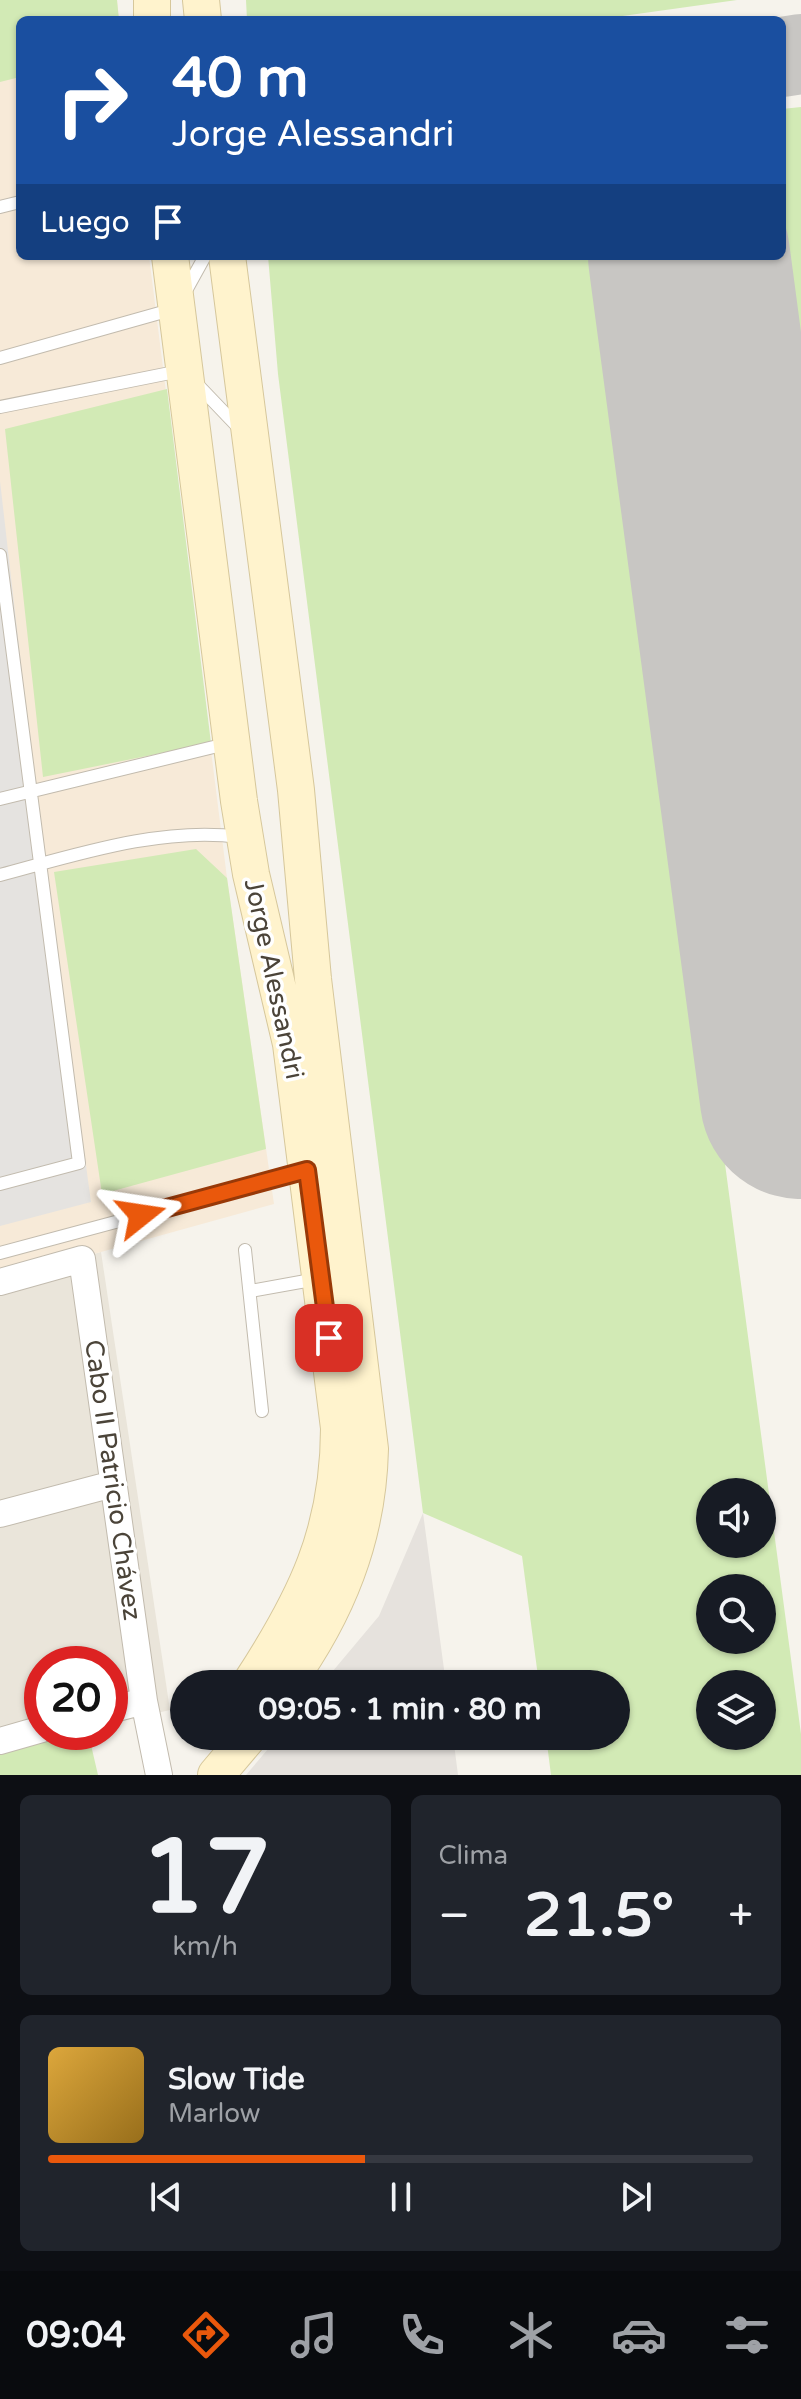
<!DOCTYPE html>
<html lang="es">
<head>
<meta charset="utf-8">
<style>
  :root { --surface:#171b24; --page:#20242c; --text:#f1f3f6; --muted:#9ea1a6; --line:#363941; --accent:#ea580c }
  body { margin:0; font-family:"Varela Round",sans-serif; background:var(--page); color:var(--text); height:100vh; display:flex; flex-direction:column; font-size:30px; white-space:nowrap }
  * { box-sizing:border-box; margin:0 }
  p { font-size:26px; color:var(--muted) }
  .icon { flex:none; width:44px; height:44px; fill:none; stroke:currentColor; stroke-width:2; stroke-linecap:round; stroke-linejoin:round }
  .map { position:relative; height:1775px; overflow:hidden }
  .side { display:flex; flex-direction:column; gap:20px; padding:20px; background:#0d0f14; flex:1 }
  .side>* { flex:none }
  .banner { position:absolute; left:16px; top:16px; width:770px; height:244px; border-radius:12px; box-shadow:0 2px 6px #0004; background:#1a4fa0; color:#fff; overflow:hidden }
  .controls { position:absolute; left:696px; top:1478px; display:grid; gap:16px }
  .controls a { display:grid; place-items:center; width:80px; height:80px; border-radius:50%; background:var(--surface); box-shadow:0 2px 6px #0004; font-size:40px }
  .speed { position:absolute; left:24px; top:1646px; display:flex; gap:16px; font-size:40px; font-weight:700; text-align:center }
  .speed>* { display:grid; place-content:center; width:104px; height:104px; border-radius:50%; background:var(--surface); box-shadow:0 2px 6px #0004; line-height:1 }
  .speed .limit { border:12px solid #d22; background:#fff; color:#111 }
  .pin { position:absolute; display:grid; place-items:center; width:68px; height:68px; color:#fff; margin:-34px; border-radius:16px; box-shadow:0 4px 12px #0006 }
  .me { position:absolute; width:88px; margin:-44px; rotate:75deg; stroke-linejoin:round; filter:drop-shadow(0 0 6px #0008) }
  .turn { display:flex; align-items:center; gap:28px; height:168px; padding:0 24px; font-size:36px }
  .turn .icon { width:104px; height:104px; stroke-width:2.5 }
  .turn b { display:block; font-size:56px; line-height:68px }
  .then { display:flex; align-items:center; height:76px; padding:0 24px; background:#0003; gap:16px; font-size:30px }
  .big { font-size:60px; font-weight:700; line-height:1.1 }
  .side .card { flex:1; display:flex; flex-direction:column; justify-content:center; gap:12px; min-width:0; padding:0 28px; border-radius:12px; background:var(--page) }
  .side .dial { align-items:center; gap:0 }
  .dial b { font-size:104px; line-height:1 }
  .song { display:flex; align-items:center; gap:24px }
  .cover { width:96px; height:96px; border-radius:12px; background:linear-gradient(135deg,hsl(40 70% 55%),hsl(40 70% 35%)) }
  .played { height:8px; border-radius:4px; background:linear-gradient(90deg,var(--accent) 45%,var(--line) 45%) }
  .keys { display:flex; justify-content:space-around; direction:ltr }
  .heat { display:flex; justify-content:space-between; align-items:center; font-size:44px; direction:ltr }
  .side .tiles { flex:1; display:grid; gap:20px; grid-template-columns:1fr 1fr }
  .card:last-child { grid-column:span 2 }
  .trip { position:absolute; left:170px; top:1670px; width:460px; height:80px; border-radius:40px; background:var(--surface); box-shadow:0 2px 6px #0004; font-weight:700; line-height:80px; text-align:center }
  .menu { display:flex; height:128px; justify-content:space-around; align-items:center; background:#090b0e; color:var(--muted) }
  .menu .icon { width:56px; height:56px }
  .menu .active { color:var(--accent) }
  .menu b { font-size:36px; color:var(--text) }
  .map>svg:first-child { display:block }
  .residential { fill:#eae5da }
  .commercial { fill:#f7ead8 }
  .industrial { fill:#e6e2dd }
  .green { fill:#d2eab5; fill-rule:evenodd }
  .parking { fill:#e5e3e0 }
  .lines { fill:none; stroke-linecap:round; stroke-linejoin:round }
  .taxiway { stroke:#c8c6c3; stroke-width:80 }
  .runway { stroke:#c8c6c3; stroke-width:202 }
  .lane-casing { stroke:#c2bbae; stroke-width:14 }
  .street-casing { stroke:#c2bbae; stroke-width:28 }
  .secondary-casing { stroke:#d6c79b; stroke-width:38 }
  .lane { stroke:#fff; stroke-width:12 }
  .street { stroke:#fff; stroke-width:26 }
  .secondary { stroke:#fff3cd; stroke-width:36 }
  .route-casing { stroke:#983908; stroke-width:20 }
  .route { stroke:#ea580c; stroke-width:14 }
  .labels { text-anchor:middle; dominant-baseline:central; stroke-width:7; stroke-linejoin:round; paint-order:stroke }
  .street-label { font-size:26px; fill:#4b4439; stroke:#fff }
</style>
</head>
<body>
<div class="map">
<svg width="801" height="1775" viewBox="0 0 801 1775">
  <rect width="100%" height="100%" fill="#f6f3ec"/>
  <path class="residential" d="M101,1252L170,1710L110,1724V1664H42V1732H77L0,1754V1280Z"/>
  <path class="commercial" d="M0,0H117L119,20H20V256H149L227,878L274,1204L0,1280Z"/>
  <path class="industrial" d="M423,1513L446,1684H322L379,1616Z
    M279,1736H453L458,1775H246Z"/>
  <path class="green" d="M0,0H117L119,20H20V77L0,82Z
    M246,0H737L594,20H247Z
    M801,107V694L743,256H782V109Z
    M268,256H604L801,1734V1775H551L546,1736H616V1684H539L522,1556L423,1513L278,374ZM762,1492V1544H710V1492ZM762,1588V1640H710V1588ZM762,1684V1736H710V1684Z
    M167,389L211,743L43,777L5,429Z
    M196,849L227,878L266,1149L102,1194L54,872Z
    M77,1732H88L98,1775H0V1754Z"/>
  <path class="parking" d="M0,481L40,830L91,1202L0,1226Z"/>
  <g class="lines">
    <path class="taxiway" d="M782,57L801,54"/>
    <path class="runway" d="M689,256L801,1098"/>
    <defs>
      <path id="lane" d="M0,207L20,202
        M184,294L205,256
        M0,358L174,309
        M194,381L239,428
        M0,407L180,371
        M0,555L79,1163L0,1184
        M0,799L230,743
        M0,875C75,855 163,826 240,837
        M245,1250L262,1411
        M0,1253L302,1172
        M250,1291L317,1279"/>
      <path id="street" d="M0,1282L82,1259L144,1701L159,1775
        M0,1514L113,1484
        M110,1710L144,1701
        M0,1741L42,1729"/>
      <path id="secondary" d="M152,0V20
        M201,0L203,20
        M170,256L239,801L251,874L291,1044L339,1428C339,1532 305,1600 250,1684
        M227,256L296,790L313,979L370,1449C368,1538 337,1613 286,1684
        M216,1775L249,1736"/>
    </defs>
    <use href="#lane" class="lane-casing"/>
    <use href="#street" class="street-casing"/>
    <use href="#secondary" class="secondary-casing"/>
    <use href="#lane" class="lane"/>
    <use href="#street" class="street"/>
    <use href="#secondary" class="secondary"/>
  </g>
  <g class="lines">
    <defs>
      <path id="route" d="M141,1215L307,1170L329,1338"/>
    </defs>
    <use href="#route" class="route-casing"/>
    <use href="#route" class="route"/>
  </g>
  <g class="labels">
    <g class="street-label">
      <text transform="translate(274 979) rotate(78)">Jorge Alessandri</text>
      <text transform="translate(113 1480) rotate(82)">Cabo II Patricio Chávez</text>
    </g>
  </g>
</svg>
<div class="controls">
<a><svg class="icon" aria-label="sound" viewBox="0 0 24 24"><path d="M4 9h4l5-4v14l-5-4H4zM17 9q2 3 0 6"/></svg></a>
<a><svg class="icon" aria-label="search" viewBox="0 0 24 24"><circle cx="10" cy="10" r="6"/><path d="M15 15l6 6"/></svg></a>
<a><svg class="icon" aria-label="layers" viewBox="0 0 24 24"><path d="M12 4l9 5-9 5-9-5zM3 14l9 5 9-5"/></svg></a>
</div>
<div class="speed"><div class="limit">20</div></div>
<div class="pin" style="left:329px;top:1338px;background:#d93025"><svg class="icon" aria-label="arrive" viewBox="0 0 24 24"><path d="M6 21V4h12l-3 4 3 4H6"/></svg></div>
<svg class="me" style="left:141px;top:1215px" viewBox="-20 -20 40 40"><path d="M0-17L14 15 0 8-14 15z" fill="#ea580c" stroke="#fff" stroke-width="4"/></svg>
<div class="trip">09:05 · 1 min · 80 m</div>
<div class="banner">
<div class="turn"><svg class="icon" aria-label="right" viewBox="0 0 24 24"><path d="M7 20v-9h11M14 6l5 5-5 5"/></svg><div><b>40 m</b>Jorge Alessandri</div></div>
<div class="then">Luego<svg class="icon" aria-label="arrive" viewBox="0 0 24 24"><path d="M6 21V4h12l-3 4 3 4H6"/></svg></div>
</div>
</div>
<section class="side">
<div class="tiles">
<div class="card dial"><b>17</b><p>km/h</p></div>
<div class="card"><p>Clima</p>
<div class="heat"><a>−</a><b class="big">21.5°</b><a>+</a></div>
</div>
<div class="card">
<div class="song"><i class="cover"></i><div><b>Slow Tide</b><p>Marlow</p></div></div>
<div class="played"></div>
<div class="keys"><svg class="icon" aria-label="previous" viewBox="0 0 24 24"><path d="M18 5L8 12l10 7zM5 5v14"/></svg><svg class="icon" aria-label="pause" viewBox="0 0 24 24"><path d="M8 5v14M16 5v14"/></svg><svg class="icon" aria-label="next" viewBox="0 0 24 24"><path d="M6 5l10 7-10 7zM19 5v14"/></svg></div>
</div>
</div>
</section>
<nav class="menu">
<b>09:04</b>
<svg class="icon active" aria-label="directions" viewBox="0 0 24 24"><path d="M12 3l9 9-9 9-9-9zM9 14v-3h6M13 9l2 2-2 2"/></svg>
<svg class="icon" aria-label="music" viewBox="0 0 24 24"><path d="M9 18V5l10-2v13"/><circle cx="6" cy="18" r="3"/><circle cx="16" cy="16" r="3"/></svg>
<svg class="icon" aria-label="phone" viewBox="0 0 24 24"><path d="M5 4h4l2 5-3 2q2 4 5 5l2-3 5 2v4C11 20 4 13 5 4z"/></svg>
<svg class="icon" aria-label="climate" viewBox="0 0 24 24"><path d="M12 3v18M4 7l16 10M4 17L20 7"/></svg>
<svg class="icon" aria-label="car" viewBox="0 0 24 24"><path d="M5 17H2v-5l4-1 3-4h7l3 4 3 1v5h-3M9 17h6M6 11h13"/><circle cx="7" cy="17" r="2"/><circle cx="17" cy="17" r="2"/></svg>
<svg class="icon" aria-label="filters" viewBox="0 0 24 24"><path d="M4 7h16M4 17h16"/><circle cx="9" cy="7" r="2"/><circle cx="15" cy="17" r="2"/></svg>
</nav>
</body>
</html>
